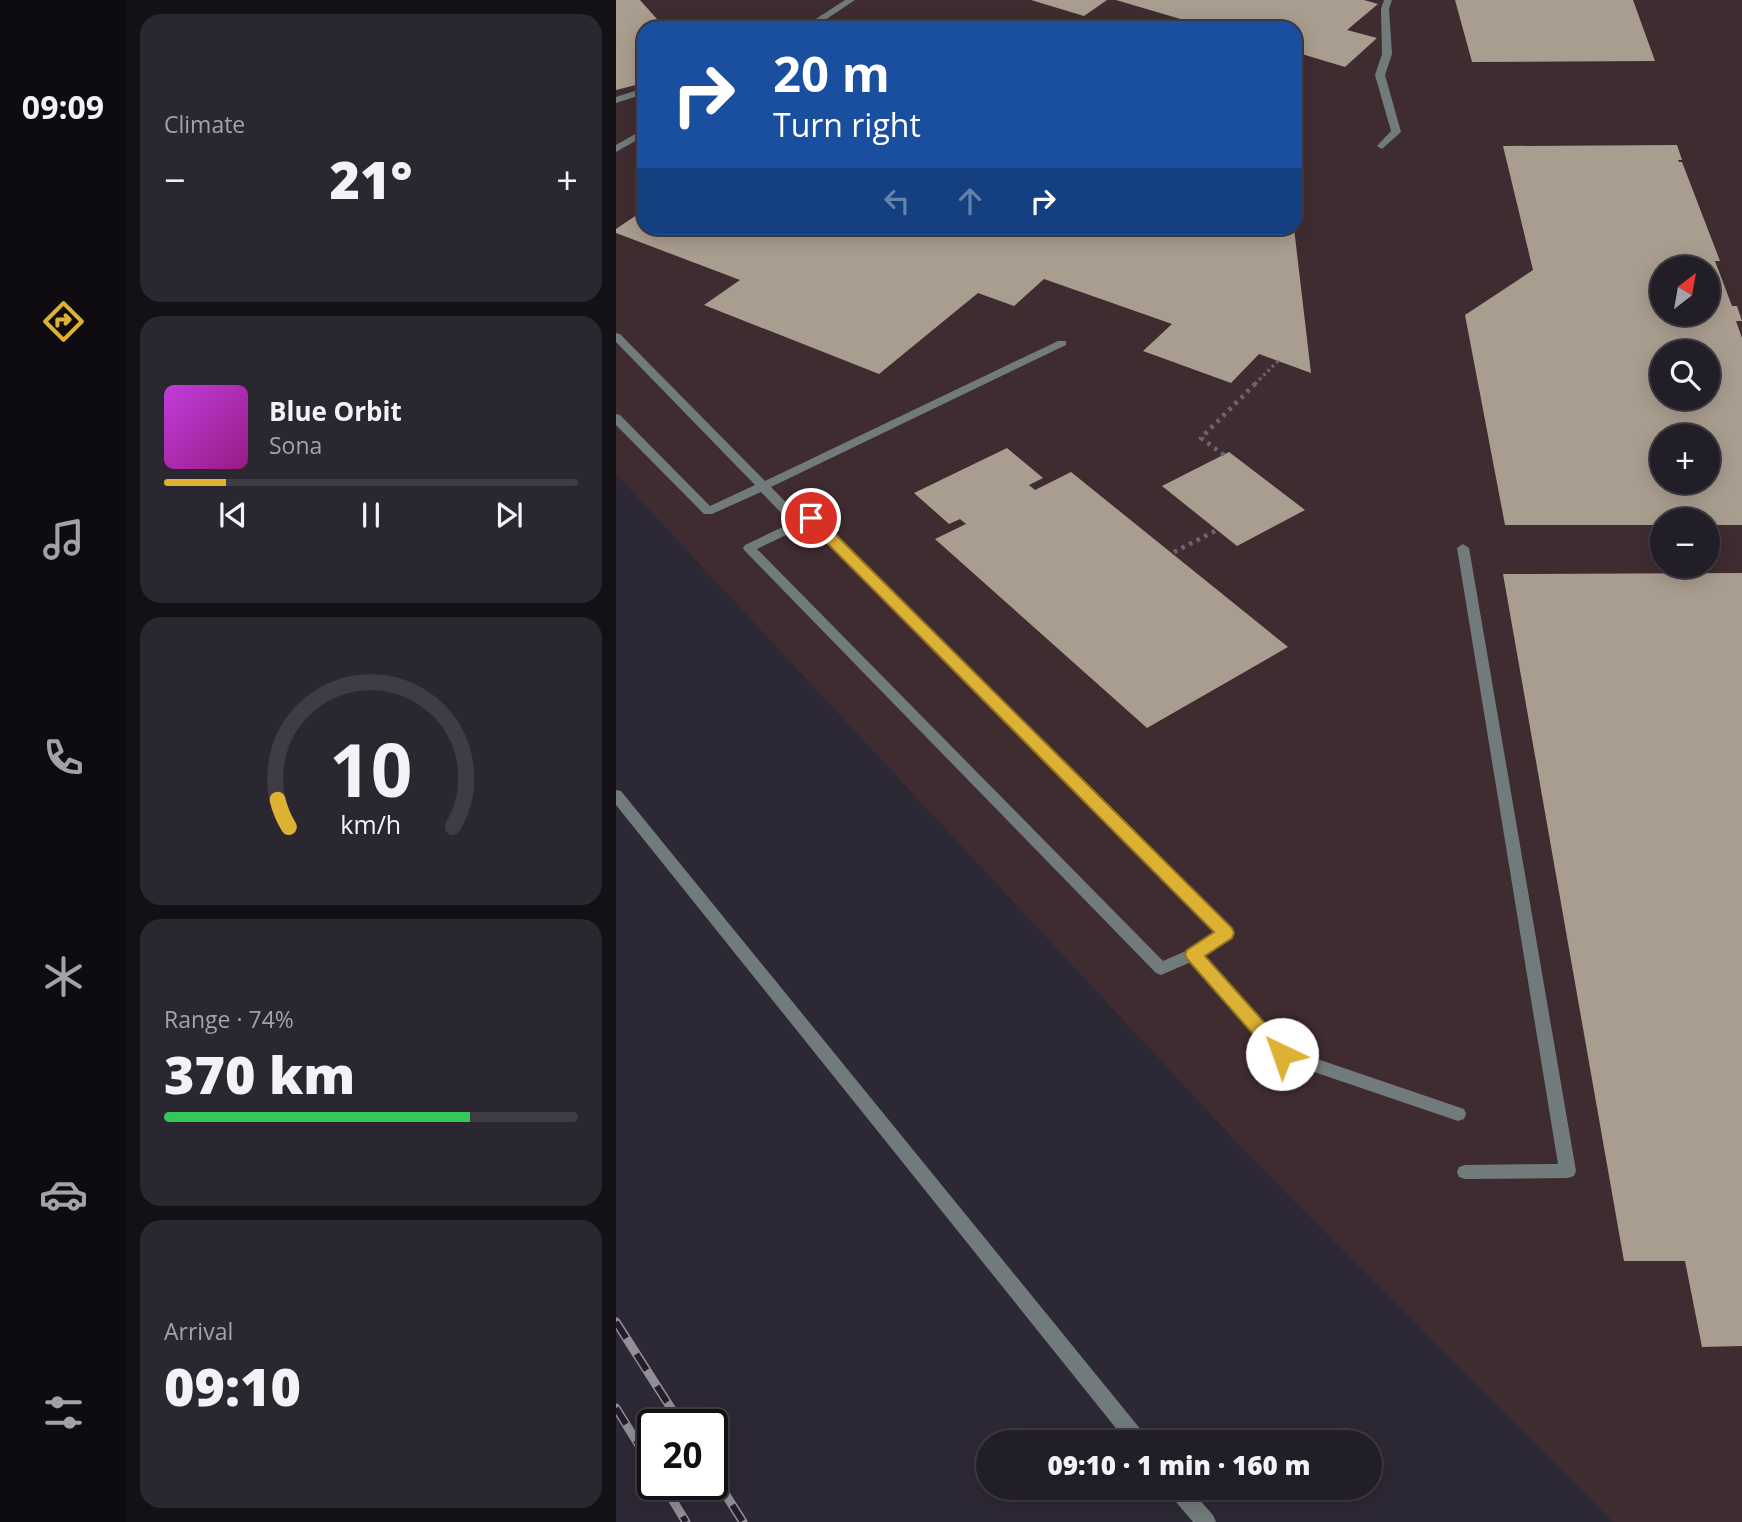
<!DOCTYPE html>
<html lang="en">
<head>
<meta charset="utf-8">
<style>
  :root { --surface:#221e28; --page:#2a2730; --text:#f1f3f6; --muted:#a2a2a8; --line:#3f3c45; --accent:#ddb133 }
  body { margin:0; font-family:"Open Sans",sans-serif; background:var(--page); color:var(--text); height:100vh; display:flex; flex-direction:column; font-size:26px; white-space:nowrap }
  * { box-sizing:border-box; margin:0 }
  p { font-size:23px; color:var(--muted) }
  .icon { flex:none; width:38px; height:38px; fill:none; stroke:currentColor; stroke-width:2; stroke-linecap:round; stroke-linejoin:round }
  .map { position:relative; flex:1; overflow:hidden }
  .side { display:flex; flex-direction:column; gap:14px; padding:14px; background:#131016; width:490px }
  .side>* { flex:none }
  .guide { position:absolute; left:21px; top:21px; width:665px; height:214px; border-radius:21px; box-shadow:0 4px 18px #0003,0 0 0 2px var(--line); background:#1a4fa0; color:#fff; overflow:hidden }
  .needle { width:46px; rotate:31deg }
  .tools { position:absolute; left:1034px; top:256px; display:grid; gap:14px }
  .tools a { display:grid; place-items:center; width:70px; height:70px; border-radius:50%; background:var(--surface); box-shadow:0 4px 18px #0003,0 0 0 2px var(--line); font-size:35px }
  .speed { position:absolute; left:21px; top:1409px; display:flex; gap:14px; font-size:35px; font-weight:700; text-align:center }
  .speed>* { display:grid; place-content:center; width:91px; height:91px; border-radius:50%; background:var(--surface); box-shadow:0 4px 18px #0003,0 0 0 2px var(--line); line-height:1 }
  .speed .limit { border:4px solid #111; border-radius:10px; background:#fff; color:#111 }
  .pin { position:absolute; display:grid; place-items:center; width:60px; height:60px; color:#fff; margin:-30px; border:4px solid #fff; border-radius:50%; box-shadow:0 2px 7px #0007 }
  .me { position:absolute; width:77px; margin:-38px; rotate:318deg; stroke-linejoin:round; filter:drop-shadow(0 0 5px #0008) }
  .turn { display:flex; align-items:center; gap:24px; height:147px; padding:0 21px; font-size:32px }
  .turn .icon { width:91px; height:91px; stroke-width:2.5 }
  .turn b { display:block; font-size:49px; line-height:60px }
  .lanes { display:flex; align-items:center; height:66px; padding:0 21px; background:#0003; justify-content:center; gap:35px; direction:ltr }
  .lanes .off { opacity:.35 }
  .big { font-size:52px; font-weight:800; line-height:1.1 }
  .side .widget { flex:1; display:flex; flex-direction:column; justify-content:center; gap:10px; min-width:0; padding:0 24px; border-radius:21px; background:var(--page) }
  .side .dial { align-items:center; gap:0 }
  .dial svg { height:182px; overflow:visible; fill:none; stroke:var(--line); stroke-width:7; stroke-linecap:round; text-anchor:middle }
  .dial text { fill:var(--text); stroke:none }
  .song { display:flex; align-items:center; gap:21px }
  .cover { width:84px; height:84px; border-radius:10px; background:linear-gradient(135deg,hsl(290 70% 55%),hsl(310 70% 35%)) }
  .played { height:7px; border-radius:4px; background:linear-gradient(90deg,var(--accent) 15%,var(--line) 15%) }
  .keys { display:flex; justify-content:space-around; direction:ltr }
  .heat { display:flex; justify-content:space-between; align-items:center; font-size:38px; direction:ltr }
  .charge { height:10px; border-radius:5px; background:linear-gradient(90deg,#34c759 74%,var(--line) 0) }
  .trip { position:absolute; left:360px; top:1430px; width:406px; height:70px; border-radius:35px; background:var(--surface); box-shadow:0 4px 18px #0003,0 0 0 2px var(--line); font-weight:800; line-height:70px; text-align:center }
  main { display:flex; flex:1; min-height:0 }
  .tab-bar { display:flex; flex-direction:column; width:126px; justify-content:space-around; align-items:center; background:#0e0c10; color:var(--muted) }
  .tab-bar .icon { width:49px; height:49px }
  .tab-bar .selected { color:var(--accent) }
  .tab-bar b { font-size:32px; color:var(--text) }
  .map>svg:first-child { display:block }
  .industrial { fill:#3f2c31; fill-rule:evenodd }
  .building { fill:#a99d8f; fill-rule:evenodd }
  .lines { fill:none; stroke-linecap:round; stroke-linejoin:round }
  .path-far1 { stroke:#696470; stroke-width:3.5; stroke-dasharray:2.5 3.5; stroke-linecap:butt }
  .path { stroke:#696470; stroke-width:4.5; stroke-dasharray:3.5 5; stroke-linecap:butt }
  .lane { fill:#727b7b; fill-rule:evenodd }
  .street { fill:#727b7b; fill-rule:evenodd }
  .rail-casing { stroke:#938f99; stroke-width:9 }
  .rail { stroke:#241e2a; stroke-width:6; stroke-dasharray:19; stroke-linecap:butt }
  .route { fill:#ddb133; stroke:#907321; stroke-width:2 }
</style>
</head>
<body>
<main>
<nav class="tab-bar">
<b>09:09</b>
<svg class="icon selected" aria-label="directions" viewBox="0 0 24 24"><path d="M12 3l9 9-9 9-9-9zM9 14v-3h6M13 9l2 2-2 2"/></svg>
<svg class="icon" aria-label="music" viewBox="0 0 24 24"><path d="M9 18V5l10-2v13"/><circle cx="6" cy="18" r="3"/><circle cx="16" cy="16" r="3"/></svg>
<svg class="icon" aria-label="phone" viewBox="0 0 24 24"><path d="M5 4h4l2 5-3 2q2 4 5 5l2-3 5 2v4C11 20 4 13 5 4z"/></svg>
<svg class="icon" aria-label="climate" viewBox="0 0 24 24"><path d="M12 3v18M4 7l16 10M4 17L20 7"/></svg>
<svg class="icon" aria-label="car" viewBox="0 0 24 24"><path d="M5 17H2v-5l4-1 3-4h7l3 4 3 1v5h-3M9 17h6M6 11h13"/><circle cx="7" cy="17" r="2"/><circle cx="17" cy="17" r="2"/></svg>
<svg class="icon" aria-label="filters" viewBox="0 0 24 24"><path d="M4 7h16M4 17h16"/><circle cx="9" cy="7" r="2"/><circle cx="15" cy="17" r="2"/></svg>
</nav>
<section class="side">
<div class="widget"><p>Climate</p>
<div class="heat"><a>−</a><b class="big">21°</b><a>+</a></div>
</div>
<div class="widget">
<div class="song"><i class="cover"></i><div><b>Blue Orbit</b><p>Sona</p></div></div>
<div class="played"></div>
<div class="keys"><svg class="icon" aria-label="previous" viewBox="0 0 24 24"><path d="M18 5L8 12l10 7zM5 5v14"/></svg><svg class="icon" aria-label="pause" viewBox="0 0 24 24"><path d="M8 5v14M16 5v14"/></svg><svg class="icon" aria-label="next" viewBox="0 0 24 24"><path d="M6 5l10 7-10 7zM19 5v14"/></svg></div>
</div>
<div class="widget dial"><svg viewBox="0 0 100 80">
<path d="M14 69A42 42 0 1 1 86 69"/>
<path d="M14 69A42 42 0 0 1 9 57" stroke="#ddb133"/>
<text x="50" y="56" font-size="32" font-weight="700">10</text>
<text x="50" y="72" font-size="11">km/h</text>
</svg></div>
<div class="widget"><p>Range · 74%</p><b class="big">370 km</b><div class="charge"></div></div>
<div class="widget"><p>Arrival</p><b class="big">09:10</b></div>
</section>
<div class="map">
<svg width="1126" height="1522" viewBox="0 0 1126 1522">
  <rect width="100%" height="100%" fill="#2d2835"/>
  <path class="industrial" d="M0,0H1126V1522H997L640,1163L0,474ZM28,28H679V228H28ZM1046,268H1092V313H1046ZM1046,352H1092V397H1046ZM1046,436H1092V481H1046ZM1046,520H1092V565H1046Z"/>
  <path class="building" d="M0,0H24L49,28H28V83L0,90Z
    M415,0H491L468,16Z
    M500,0H748L762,4L731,30L761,38L729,67L679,52V28H595Z
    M839,0H1017L1039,61L856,62Z
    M1061,145L1066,160H1062L1063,162H1066L1104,261H1099L1116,306H1121L1126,321H1120L1126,338V525H1092V520H1046V525H889L849,315L917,270L887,146ZM1046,268H1092V313H1046ZM1046,352H1092V397H1046ZM1046,436H1092V481H1046Z
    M28,210V228H678L695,373L643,354L615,383L527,351L556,324L428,279L398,306L362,293L263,374L88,305L124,280L0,233V229Z
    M391,448L427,478L413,485L419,490L455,472L672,647L531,728L319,539L350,524L344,519L333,524L298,493Z
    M613,452L689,510L621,546L546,486Z
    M1126,573V1346L1086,1347L1069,1261H1008L887,574Z"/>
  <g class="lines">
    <path class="path-far1" d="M639,384L662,361"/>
    <path class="path" d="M608,455L585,438L641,382
      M558,552L601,530"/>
    <path class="lane" d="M768,0H776L773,9L776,54L769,75L785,132L766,149L761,146L775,131L759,75L766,54L765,9Z
      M28,88V94L0,103V97Z
      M0,333L4,334L149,481L442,341H450V345L155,487L185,518L195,514L199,515L614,929L617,933L614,937L587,955L672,1049L848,1109L850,1114L848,1119L842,1121L660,1059L575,962L545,975L540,973L129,551L127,548L129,545L175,523L145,492L96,514H88L0,425V414L4,415L94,506L139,485L0,342ZM193,524L599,932L572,950L547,961L141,549Z
      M847,544L853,548L960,1171L958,1176L952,1178L849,1179L843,1177L841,1172L843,1167L849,1165L942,1164L841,548Z
      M0,790L5,791L530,1436L532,1442H511L0,805Z
      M552,1488H573L597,1515L600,1522H577L554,1495Z"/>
    <path class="street" d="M229,0H239L197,28H186Z
      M28,129V136L0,152V145Z"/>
    <defs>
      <path id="rail" d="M0,1322L65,1424
        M0,1408L37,1468
        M96,1473L127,1522
        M47,1484L70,1522"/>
    </defs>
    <use href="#rail" class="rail-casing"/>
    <use href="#rail" class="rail"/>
  </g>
  <path class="route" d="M195,514L200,515L616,928L618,933L616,938L589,956L672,1049L675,1054L672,1059L666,1062L659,1059L571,959L569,954L571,950L598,932L190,522L188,518Z"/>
</svg>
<div class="tools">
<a><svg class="needle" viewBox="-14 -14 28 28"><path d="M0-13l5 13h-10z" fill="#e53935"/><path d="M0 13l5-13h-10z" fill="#a2a2a8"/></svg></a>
<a><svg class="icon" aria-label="search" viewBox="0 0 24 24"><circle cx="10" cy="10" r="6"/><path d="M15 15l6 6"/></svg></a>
<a>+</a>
<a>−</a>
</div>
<div class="speed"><div class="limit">20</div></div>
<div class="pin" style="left:195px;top:518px;background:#d93025"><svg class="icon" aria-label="arrive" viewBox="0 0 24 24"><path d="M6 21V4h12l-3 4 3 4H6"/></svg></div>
<svg class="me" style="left:666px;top:1054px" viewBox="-20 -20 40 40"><circle r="19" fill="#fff"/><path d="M0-13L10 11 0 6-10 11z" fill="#ddb133"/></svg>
<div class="trip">09:10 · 1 min · 160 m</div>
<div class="guide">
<div class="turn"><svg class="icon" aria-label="right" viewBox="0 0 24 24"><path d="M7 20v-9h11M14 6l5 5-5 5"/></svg><div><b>20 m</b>Turn right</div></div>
<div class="lanes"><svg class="icon off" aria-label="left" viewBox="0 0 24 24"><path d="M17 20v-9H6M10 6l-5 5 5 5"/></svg><svg class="icon off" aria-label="ahead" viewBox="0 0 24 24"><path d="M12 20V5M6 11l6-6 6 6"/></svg><svg class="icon" aria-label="right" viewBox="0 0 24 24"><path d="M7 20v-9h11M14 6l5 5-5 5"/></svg></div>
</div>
</div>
</main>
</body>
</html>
